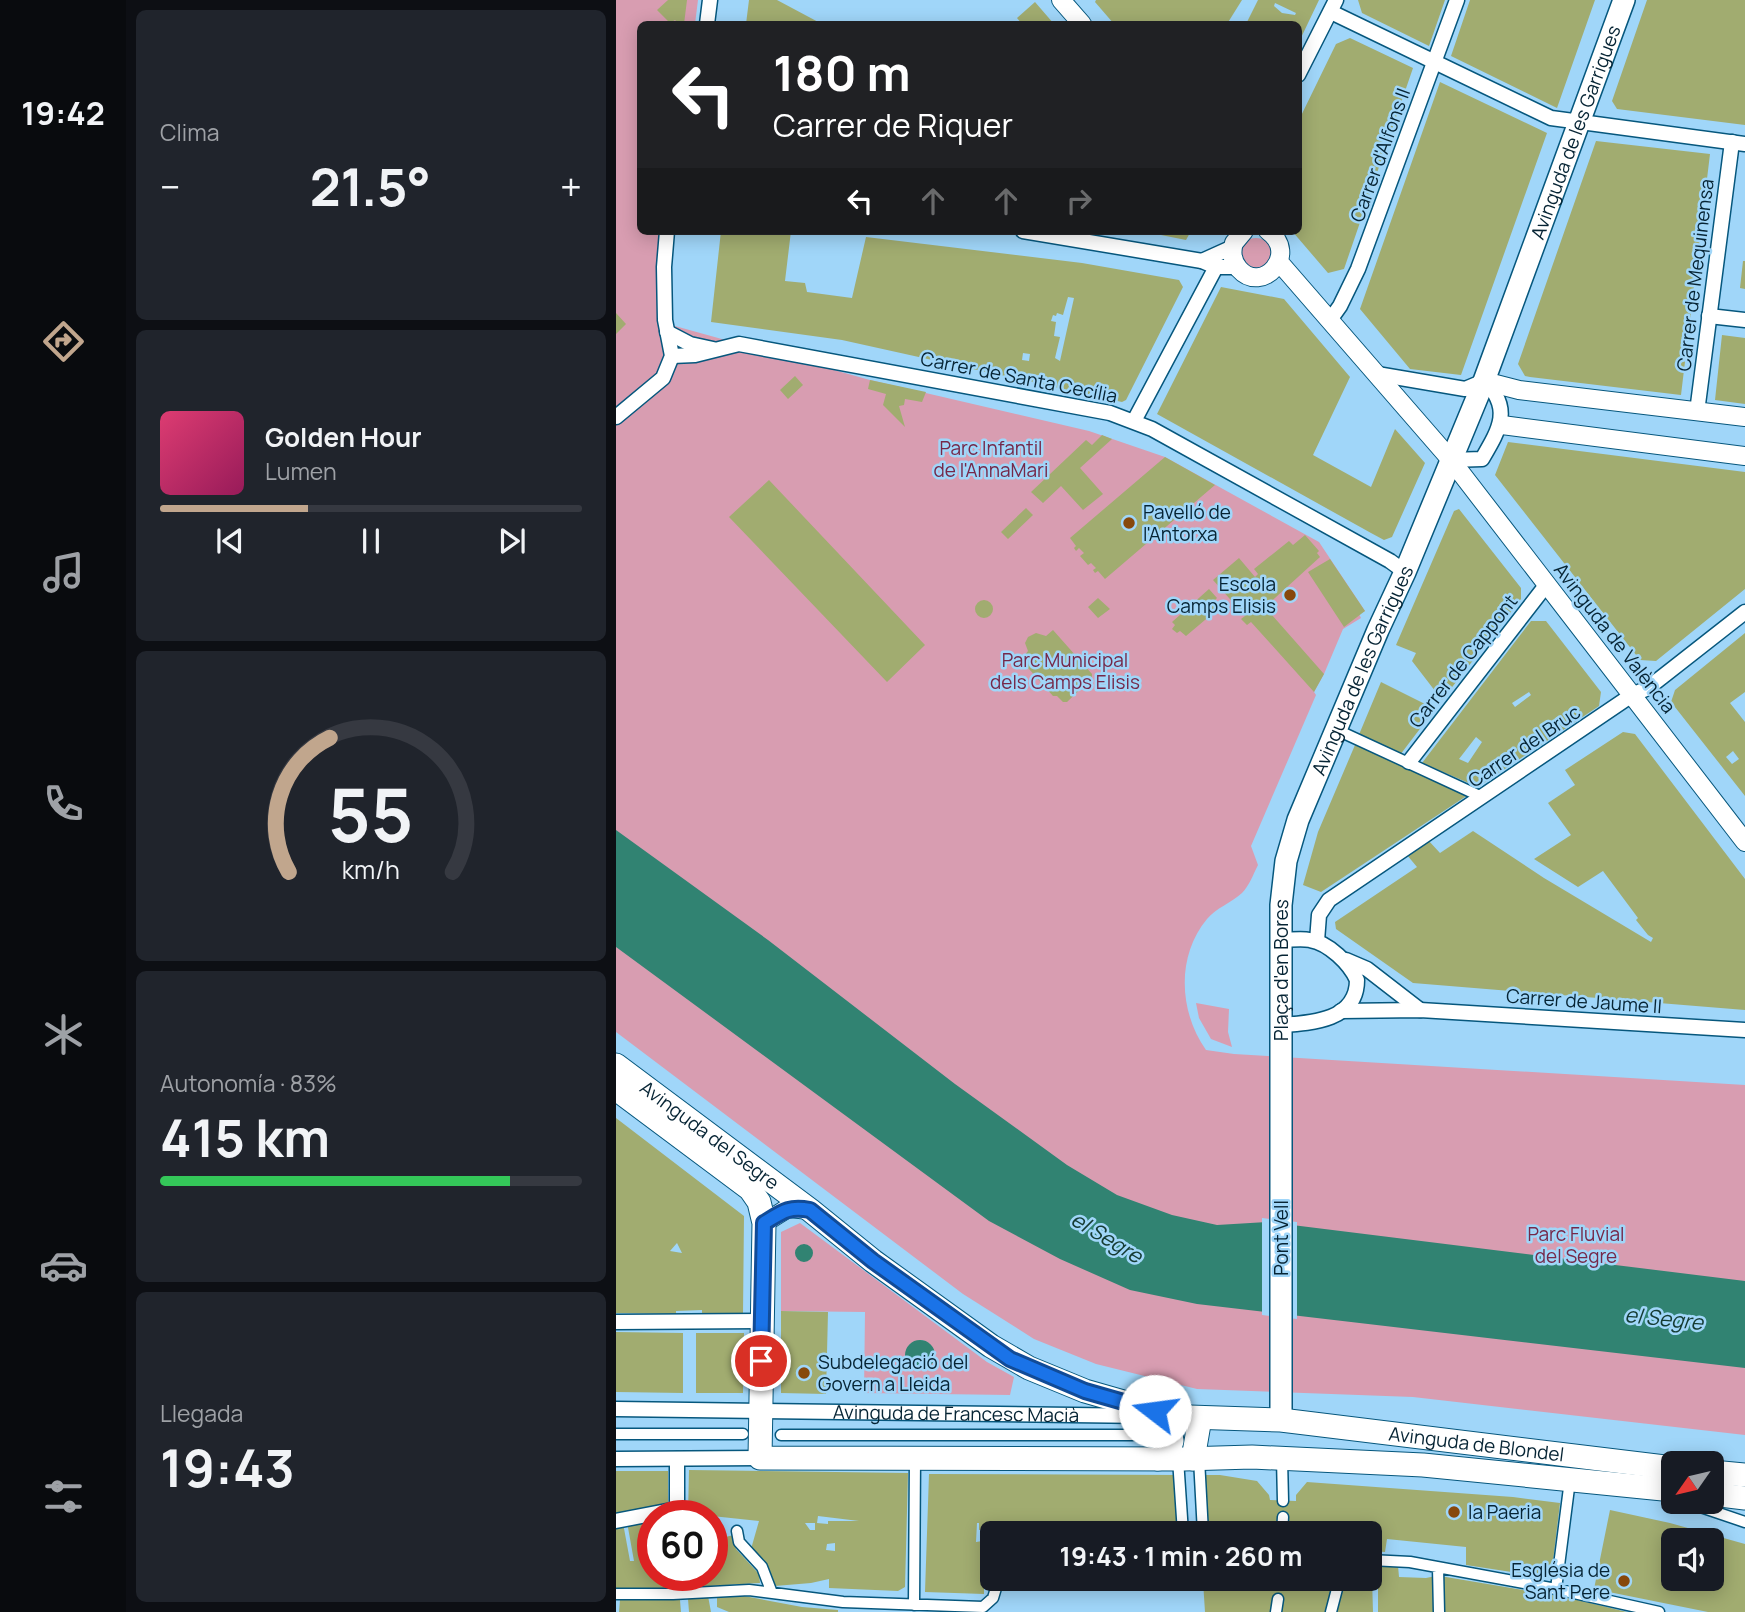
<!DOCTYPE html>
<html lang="es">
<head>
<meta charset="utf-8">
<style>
  :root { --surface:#171b24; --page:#20242c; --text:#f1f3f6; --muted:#9ea1a6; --line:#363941; --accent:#c1a68d }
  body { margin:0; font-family:Manrope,sans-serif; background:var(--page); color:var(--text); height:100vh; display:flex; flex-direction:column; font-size:26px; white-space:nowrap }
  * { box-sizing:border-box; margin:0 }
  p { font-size:23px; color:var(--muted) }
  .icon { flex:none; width:38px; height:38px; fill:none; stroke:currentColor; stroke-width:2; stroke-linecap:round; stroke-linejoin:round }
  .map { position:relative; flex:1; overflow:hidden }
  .panel { display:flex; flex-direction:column; gap:10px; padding:10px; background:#0d0f14; width:490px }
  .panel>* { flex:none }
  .top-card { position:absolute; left:21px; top:21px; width:665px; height:214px; border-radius:10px; box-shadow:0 4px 18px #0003; background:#202124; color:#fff; overflow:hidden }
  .needle { width:46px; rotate:236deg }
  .fabs { position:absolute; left:1045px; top:1451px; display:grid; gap:14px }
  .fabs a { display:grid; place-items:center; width:63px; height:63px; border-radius:10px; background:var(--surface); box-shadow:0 4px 18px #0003; font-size:35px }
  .speed { position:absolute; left:21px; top:1500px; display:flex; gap:14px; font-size:35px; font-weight:700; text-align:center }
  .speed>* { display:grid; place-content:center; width:91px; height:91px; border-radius:50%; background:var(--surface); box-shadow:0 4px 18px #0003; line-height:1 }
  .speed .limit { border:10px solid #d22; background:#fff; color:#111 }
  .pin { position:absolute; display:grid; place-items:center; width:60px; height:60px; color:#fff; margin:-30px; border:4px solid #fff; border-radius:50%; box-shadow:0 2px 7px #0007 }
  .me { position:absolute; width:77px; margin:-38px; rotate:285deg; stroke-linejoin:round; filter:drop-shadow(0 0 5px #0008) }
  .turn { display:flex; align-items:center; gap:24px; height:147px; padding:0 21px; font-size:32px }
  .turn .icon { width:91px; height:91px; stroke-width:2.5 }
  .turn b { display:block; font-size:49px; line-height:60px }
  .lanes { display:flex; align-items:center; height:66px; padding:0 21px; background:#0003; justify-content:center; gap:35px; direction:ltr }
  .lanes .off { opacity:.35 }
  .big { font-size:52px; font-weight:700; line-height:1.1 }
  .panel .card { flex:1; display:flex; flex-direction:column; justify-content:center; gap:10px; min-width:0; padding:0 24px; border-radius:10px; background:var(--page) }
  .panel .dial { align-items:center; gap:0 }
  .dial svg { height:182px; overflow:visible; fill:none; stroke:var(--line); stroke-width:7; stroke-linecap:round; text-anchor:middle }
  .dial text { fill:var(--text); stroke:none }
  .song { display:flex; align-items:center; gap:21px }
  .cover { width:84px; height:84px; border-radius:10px; background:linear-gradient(135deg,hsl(340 70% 55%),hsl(330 70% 35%)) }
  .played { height:7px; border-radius:4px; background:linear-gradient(90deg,var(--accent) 35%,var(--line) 35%) }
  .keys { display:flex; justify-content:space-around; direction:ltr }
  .heat { display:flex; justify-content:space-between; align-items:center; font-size:38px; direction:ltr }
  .charge { height:10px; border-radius:5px; background:linear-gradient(90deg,#34c759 83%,var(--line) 0) }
  .trip { position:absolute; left:364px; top:1521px; width:402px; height:70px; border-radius:10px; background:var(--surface); box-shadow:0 4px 18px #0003; font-weight:700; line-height:70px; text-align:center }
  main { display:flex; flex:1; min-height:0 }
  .tabs { display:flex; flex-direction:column; width:126px; justify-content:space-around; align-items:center; background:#090b0e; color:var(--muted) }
  .tabs .icon { width:49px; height:49px }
  .tabs .selected { color:var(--accent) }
  .tabs b { font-size:32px; color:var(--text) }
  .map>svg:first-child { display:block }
  .green { fill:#d89db1; fill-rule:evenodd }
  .water { fill:#318372 }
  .pier { fill:#a0d6f9 }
  .building { fill:#a1ac70; fill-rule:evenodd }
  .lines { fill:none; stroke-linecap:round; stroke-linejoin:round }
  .pedestrian-casing { stroke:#06577d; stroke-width:13 }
  .minor-casing { stroke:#06577d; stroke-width:17 }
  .tertiary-casing { stroke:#06577d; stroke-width:20 }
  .secondary-casing { stroke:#06577d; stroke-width:24 }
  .primary-casing { stroke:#06577d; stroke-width:25 }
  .pedestrian { stroke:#fff; stroke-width:10 }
  .minor { stroke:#fff; stroke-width:14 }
  .tertiary { stroke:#fff; stroke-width:18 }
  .secondary { stroke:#fff; stroke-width:21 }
  .primary { stroke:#fff; stroke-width:23 }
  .route-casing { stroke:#114b97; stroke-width:18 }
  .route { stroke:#1a73e8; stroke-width:12 }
  .poi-dot { fill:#87480c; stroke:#a0d6f9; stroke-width:2.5 }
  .labels { text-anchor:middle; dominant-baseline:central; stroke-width:5; stroke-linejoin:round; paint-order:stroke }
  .street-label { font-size:19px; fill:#062434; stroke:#a0d6f9 }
  .park-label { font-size:19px; fill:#752849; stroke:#a0d6f9 }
  .poi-label { font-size:19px; fill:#062434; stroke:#a0d6f9; text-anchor:start }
  .water-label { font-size:21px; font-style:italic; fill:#153b33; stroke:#a0d6f9 }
</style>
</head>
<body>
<main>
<nav class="tabs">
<b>19:42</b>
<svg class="icon selected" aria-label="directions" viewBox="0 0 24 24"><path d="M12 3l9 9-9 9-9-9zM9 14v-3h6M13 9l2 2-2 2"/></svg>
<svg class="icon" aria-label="music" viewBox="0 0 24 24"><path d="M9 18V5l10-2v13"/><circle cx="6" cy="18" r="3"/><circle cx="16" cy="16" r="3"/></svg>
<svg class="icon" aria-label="phone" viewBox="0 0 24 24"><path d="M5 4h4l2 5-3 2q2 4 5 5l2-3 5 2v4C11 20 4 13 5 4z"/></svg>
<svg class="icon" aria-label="climate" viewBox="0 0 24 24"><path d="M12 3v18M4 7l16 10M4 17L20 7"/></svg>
<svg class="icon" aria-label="car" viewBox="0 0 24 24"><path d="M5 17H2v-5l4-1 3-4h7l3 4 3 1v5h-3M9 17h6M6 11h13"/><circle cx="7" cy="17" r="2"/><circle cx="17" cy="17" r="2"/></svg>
<svg class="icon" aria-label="filters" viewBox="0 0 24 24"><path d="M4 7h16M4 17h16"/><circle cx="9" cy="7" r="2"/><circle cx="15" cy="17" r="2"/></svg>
</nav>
<section class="panel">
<div class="card"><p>Clima</p>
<div class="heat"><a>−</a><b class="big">21.5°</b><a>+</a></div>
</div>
<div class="card">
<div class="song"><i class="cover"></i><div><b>Golden Hour</b><p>Lumen</p></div></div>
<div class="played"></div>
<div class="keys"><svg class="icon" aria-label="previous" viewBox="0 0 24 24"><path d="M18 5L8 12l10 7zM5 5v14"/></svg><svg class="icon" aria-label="pause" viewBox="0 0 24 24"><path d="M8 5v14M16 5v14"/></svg><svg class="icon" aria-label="next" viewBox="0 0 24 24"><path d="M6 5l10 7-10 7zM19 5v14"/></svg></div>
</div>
<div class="card dial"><svg viewBox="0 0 100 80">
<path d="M14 69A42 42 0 1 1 86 69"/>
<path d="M14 69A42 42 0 0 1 32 10" stroke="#c1a68d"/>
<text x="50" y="56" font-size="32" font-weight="700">55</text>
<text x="50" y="72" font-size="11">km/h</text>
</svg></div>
<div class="card"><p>Autonomía · 83%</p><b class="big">415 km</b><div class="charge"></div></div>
<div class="card"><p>Llegada</p><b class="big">19:43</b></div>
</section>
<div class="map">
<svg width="1129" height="1612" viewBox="0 0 1129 1612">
  <rect width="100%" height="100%" fill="#a0d6f9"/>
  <path class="green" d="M0,0H82L79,24H24V231H52L41,321L254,380L473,431L549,457L703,542L749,611L743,614L745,618L727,629L708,674L698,692L700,695L635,846L642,865C637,875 633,886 626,893C615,903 600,908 591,919C560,956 563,1012 590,1050L618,1054L1129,1085V1435L797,1397L581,1389L480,1364L418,1339L347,1294L0,1032Z
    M625 253a15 15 0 1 1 30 0a15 15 0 1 1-30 0Z
    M580,1003L613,1009L612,1032L616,1047L595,1039L583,1018Z
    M184,1223L371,1362L398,1377L394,1395L248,1393L249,1312L165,1311V1232ZM305,1340C316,1342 320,1351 317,1362L305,1370L292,1364L289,1355Z"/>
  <path class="water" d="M0,830L152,940L339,1084L451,1165L501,1195L556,1215L601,1225L651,1222L1129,1281V1368L581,1304L514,1290L444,1259L373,1221L0,947Z
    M179 1253a9 9 0 1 1 18 0a9 9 0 1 1-18 0Z
    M289 1355a15 15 0 1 1 30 0a15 15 0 1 1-30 0Z"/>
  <path class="pier" d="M646,1218L681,1222V1319L646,1315Z"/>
  <path class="building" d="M52,0H71L68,24H63L59,20L54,23L41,10Z
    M133,0H161L206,24H130Z
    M480,0H626L611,24H498L479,2Z
    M642,0H703L682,44V24L650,23L649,24H630ZM659,3L680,13L679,15L666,13L658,6Z
    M742,0H829L813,46L746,13Z
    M854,0H979L941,108L835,56Z
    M1031,0H1129V125L1001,109L996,101Z
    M419,2L438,24H406L401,18Z
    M734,38L797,68L728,269L712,273L676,231H682V122L720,44Z
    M824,82L931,133L845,375L794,369L744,309Z
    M980,141L1094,154L1065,395L914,377L909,376L902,364Z
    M105,231H175L169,281L189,283L191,292L236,298L250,237L466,263L563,280L567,287L510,400L506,402L226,340L95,322ZM452,297L458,298L444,361L439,358L444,337L438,336L440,322L435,321L437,315L440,316L441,313L447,315ZM407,353L414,354L413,361L406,360Z
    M525,231H575L570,240Z
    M1127,261H1129V289L1124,288Z
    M605,287L668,299L734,377L697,455L755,487L779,429L809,463L776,537L768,540L755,533L541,414Z
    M0,313L10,324L0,334Z
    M1106,335L1129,338V404L1099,400Z
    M179,376L187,385L172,399L164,390Z
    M254,380L310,392L306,402L289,399L288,405L283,406L289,427L267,405L270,394L252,389Z
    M486,435L496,439L464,468L487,494L467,510L445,486L427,503L415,492L470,440L476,445Z
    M892,442L1129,472V589L1040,661L1024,660L879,475Z
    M549,457L599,485L489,579L482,571L479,573L477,570L480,568L475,563L472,565L464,556L468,553L463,548L460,551L458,548L460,546L454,538Z
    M153,480L309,645L271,682L113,517Z
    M410,508L417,515L392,539L385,532Z
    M843,509L905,588V599L826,700L796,661L800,653L780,645L838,511Z
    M689,535L703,551L701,553L704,557L649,607L708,674L698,692L635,622L631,625L625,619L629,616L597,580L623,558L639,577L642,574L638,569L673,541L677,545Z
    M714,559L749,611L728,627L692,572Z
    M593,589L601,598L596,603L602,609L570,636L564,631L561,633L556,629L559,625L556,622Z
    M482,598L494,609L482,618L472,607Z
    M359 609a9 9 0 1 1 18 0a9 9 0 1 1-18 0Z
    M915,621H930L985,692L983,706L862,787L806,763ZM913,692L915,695L899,707L896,703ZM860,737L866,742L852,763L843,759Z
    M437,630L476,674V678L451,702H447L441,696H437L405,660L412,651L409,643L412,637L420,633L430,636Z
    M1129,633V692L1114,703L1129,722V796L1055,702L1059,690ZM1117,751L1123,759L1116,764L1110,757Z
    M765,682L819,709L784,755L742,737Z
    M1007,732L1019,734L1129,879V1010L797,983L720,929L719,922L801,867L791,855L812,840L824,853L857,831L928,878L1035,942L1037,938L1032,935L1020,920L1022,918L987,871L962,887L918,859L955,835L932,803L959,785L949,770Z
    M739,745L852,795L705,892L687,885L702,832Z
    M0,1118L128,1216L127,1314H86V1310L60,1311V1314L0,1313ZM61,1243L66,1253L54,1251Z
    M165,1311L212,1312L210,1394L165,1393Z
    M0,1332L67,1333V1393L0,1392Z
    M80,1333H128L127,1393H80Z
    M73,1470L292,1473L289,1587L282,1591L213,1588V1579L195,1583L159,1586L148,1562L135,1549L143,1521L96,1516H72ZM202,1516L243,1521H212V1524L201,1523ZM189,1523H199V1530H194ZM219,1543V1551L210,1550L211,1544Z
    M0,1471H52V1507L0,1516Z
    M313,1474L562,1475L565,1533H520V1531H512V1533H376V1565L368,1566V1594L309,1592ZM361,1523H363V1530L372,1529L373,1540L360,1542Z
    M588,1475H604L641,1481L653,1495L654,1500L680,1501V1495L691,1482L897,1497L944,1503L935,1578L850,1565V1547L771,1539L769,1552L754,1551V1533H672V1517L662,1533H589Z
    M994,1510L1054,1523L1129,1544V1612H1092L978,1589ZM1057,1540H1096V1578H1057Z
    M37,1518V1575H51V1589L0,1588V1525L7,1523L14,1561H18L11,1522Z
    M118,1535L120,1549L143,1574L144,1583L76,1587L71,1584L73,1576L96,1575V1540Z
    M782,1566L783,1577L810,1578L820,1576L821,1612H762V1567Z
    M824,1576L949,1597L1011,1612H825Z
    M477,1578V1580L395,1588L394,1579Z
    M667,1578H756L757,1612H589L587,1581L667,1584Z
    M92,1596L95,1612H73L72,1599Z
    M128,1596L186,1607L222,1610V1612H113L101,1607V1597Z
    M4,1600H64L65,1612H3Z"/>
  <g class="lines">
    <defs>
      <path id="pedestrian" d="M721,730L866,797
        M0,1434H127
        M165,1435H520
        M562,1459L567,1533
        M583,1459L587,1533
        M666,1459L667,1501
        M1070,1502L1129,1522
        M121,1531L123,1542L146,1567L156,1593
        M666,1533L667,1517
        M754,1560L794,1562L940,1589L1043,1612
        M822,1568L823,1612
        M664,1584V1578
        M940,1589L954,1480
        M0,1594H57L133,1590L227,1602L367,1607L377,1598L383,1578
        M298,1605L299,1457
        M660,1612L662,1599
        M715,1612L722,1585"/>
      <g id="minor">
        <path d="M715,12L935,118L1129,144"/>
        <path d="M91,24L94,0"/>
        <path d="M682,75L720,0"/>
        <path d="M407,231L586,261L600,267H621"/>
        <path d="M586,261L617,247"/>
        <path d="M1093,316L1129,320"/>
        <path d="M714,320L724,306L742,269L841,0"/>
        <path d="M51,332L74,344L97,349"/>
        <path d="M56,356L79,355L123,344L494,413L536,429L774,561L789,572"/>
        <path d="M761,374L849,389L868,381C897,408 883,430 866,459L835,460"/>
        <path d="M1081,412L1116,142"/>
        <path d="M0,417L47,378L56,356L49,320L48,267L51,231"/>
        <path d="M518,421L600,267"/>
        <path d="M793,762L931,584"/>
        <path d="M666,940C675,940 685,938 694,940C713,943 734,964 741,980C741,1020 697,1023 666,1025"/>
        <path d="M701,941L703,915L713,900L1016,695L1032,688L1129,612"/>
        <path d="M730,960L751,969L804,1010"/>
        <path d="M725,1011L804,1010L1129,1030"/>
        <path d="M0,1322L145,1321"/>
        <path id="s1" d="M0,1409L531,1416"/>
        <path d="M0,1459L144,1458"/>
        <path d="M0,1521L61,1509V1459"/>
      </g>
      <path id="tertiary" d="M445,0L466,24
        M628,231L618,243C615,252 616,261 623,269C646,295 684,254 652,231
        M663,262L835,460L1129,842
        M868,381L903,390L1129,417
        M886,425L1129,456
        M148,1223L172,1208L194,1210"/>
      <g id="secondary">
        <path id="s2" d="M665,1420V905L670,861L682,820L762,630L789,572L868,381L1008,0"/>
      </g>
      <g id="primary">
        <path id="s3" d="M0,1065L194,1210L257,1261L375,1346L413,1368L469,1391L539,1411L554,1429L556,1441L553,1450L542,1459"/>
        <path d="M0,1089L134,1189L143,1202L148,1223L144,1458L568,1459L636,1457L807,1465L1057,1490"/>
        <path id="s4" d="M544,1416L665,1420L1057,1468"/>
        <path d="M577,1459L584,1418"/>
        <path d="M1096,1472L1129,1475"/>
        <path d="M1096,1494L1129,1498"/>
      </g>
    </defs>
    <use href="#pedestrian" class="pedestrian-casing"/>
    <use href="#minor" class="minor-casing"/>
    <use href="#tertiary" class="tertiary-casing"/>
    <use href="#secondary" class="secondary-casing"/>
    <use href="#primary" class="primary-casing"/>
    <use href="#pedestrian" class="pedestrian"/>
    <use href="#minor" class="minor"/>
    <use href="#tertiary" class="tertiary"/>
    <use href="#secondary" class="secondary"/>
    <use href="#primary" class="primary"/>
  </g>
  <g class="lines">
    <defs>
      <path id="route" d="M145,1361L148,1223C166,1212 172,1206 194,1210L257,1261L394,1359L469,1391L539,1411"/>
    </defs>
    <use href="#route" class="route-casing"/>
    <use href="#route" class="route"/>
  </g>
  <g class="poi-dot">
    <circle cx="513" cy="523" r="7"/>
    <circle cx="674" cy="595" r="7"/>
    <circle cx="188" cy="1373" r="7"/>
    <circle cx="838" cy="1512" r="7"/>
    <circle cx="1008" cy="1581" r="7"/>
  </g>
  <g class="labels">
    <g class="street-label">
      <text stroke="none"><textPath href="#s2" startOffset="1344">Avinguda de les Garrigues</textPath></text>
      <text transform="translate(764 155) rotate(-70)">Carrer d'Alfons II</text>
      <text transform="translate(1079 275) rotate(-83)">Carrer de Mequinensa</text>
      <text transform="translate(403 377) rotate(11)">Carrer de Santa Cecília</text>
      <text transform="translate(999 638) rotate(52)">Avinguda de València</text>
      <text transform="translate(847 661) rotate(-52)">Carrer de Cappont</text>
      <text stroke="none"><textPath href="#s2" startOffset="765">Avinguda de les Garrigues</textPath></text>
      <text transform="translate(908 746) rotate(-34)">Carrer del Bruc</text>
      <text stroke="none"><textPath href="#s2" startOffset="450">Plaça d'en Bores</textPath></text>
      <text transform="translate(968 1001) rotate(4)">Carrer de Jaume II</text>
      <text stroke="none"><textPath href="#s3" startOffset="117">Avinguda del Segre</textPath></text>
      <text transform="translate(665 1238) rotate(-90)">Pont Vell</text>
      <text stroke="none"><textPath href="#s1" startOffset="340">Avinguda de Francesc Macià</textPath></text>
      <text stroke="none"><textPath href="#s4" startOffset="318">Avinguda de Blondel</textPath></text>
    </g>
    <g class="park-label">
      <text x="375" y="448">Parc Infantil<tspan x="375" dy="22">de l'AnnaMari</tspan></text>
      <text x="449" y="660">Parc Municipal<tspan x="449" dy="22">dels Camps Elisis</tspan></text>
      <text x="960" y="1234">Parc Fluvial<tspan x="960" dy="22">del Segre</tspan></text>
    </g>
    <g class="poi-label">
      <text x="527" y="512">Pavelló de<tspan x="527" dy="22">l'Antorxa</tspan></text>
      <text x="660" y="584" text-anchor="end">Escola<tspan x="660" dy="22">Camps Elisis</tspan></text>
      <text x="202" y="1362">Subdelegació del<tspan x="202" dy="22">Govern a Lleida</tspan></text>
      <text x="852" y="1512">la Paeria</text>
      <text x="994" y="1570" text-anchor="end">Església de<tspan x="994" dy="22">Sant Pere</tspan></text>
    </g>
    <g class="water-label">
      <text transform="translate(491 1237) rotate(31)">el Segre</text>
      <text transform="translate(1048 1318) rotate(6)">el Segre</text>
    </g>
  </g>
</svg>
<div class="fabs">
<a><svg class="needle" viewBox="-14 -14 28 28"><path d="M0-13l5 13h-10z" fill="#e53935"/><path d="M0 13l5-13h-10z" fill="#9ea1a6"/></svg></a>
<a><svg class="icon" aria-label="sound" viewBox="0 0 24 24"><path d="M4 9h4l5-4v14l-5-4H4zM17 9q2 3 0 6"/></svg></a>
</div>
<div class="speed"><div class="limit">60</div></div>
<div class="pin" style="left:145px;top:1361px;background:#d93025"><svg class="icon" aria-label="arrive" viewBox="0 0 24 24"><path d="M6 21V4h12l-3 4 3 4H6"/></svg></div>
<svg class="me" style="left:539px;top:1411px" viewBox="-20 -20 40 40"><circle r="19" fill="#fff"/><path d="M0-13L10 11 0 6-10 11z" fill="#1a73e8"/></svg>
<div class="trip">19:43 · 1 min · 260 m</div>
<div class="top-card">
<div class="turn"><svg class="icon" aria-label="left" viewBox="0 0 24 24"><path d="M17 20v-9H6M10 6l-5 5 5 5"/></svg><div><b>180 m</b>Carrer de Riquer</div></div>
<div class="lanes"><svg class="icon" aria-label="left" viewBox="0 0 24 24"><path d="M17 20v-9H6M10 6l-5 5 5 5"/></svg><svg class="icon off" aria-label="ahead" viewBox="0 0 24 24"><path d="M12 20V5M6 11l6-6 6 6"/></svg><svg class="icon off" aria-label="ahead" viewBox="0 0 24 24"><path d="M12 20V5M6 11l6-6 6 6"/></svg><svg class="icon off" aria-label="right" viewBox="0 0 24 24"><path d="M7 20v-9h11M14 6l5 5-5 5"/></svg></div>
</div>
</div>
</main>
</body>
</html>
